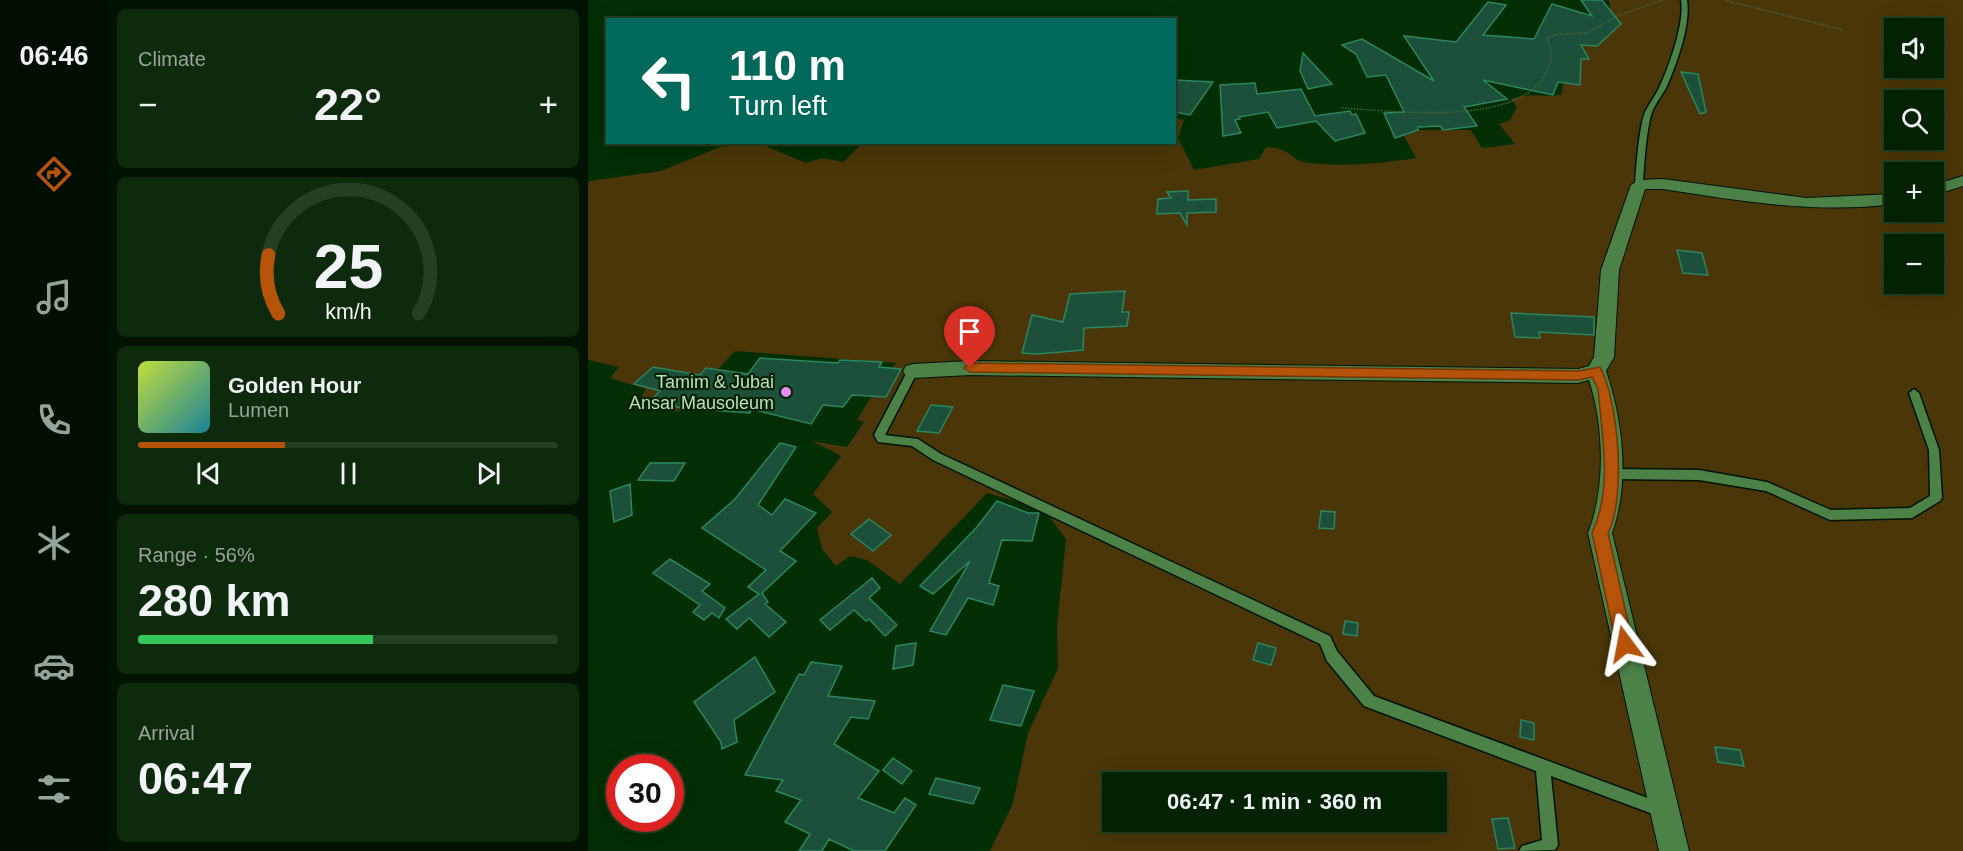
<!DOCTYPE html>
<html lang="en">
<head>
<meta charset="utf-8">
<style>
  :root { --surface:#032202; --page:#0d2a0c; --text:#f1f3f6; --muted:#97a499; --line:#243f24; --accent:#b45309 }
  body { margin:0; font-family:Arial,sans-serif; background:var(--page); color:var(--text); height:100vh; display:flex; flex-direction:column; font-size:22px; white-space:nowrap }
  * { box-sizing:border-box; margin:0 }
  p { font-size:20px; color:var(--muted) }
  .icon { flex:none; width:33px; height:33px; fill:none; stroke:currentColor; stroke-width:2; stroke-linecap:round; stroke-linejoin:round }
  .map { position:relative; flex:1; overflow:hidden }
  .drawer { display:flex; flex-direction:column; gap:9px; padding:9px; background:#021301; width:480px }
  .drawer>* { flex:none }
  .top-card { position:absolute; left:18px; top:18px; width:570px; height:126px; border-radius:0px; box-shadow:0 6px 24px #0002,0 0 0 2px var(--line); background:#00695c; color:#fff; overflow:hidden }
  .tools { position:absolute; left:1296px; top:18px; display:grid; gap:12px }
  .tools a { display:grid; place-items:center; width:60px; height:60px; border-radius:0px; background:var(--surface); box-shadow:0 6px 24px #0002,0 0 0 2px var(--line); font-size:30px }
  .speed { position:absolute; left:18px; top:754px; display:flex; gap:12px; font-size:30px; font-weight:700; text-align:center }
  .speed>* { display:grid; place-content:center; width:78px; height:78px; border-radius:50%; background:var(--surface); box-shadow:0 6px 24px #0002,0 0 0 2px var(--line); line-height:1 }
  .speed .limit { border:9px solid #d22; background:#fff; color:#111 }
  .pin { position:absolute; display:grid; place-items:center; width:51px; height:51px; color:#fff; margin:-62px -26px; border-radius:50% 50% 50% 0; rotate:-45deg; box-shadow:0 0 6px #0007 }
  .pin .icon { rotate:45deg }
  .me { position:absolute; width:66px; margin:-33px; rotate:347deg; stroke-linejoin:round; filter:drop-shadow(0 0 4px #0008) }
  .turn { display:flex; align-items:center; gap:21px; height:126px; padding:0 24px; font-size:27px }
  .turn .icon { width:78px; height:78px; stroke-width:2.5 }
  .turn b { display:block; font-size:42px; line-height:51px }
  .big { font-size:45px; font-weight:800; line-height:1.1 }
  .drawer .tile { flex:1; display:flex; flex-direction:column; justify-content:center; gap:9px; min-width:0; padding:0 21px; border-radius:9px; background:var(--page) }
  .drawer .dial { align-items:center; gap:0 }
  .dial svg { height:156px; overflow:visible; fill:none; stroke:var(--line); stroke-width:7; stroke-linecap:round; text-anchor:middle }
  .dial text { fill:var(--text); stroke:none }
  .song { display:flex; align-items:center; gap:18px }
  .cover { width:72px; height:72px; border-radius:9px; background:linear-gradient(135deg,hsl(70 70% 55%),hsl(190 70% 35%)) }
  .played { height:6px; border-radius:3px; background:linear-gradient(90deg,var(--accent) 35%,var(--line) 35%) }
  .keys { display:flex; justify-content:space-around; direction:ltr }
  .heat { display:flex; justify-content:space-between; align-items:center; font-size:33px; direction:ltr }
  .charge { height:9px; border-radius:4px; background:linear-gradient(90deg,#34c759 56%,var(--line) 0) }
  .trip { position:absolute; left:514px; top:772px; width:345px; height:60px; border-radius:0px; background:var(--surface); box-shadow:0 6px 24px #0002,0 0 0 2px var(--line); font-weight:800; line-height:60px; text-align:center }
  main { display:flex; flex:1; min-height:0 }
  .tab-bar { display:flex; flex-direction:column; width:108px; justify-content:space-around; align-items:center; background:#010e01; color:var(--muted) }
  .tab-bar .icon { width:42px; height:42px }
  .tab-bar .on { color:var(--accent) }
  .tab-bar b { font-size:27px; color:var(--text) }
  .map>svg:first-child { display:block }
  .green { fill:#4a3608; fill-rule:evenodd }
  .building { fill:#1d503a; stroke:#2a8661; stroke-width:1.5 }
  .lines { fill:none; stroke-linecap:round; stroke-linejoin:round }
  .service-casing { stroke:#001400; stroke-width:3 }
  .minor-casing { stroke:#001400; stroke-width:2 }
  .path { stroke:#426740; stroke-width:1.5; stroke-dasharray:1.5 1.5; stroke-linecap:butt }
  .service { fill:#4c8148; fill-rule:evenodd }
  .minor { fill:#4c8148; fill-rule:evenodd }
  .route { fill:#b45309; stroke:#753606; stroke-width:1.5 }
  .poi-dot { fill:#ec8cfa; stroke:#002400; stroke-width:2 }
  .labels { text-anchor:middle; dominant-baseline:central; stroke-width:4.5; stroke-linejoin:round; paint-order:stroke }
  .poi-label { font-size:18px; fill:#c3dfc0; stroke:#002400; text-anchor:end }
</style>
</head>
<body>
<main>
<nav class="tab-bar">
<b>06:46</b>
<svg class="icon on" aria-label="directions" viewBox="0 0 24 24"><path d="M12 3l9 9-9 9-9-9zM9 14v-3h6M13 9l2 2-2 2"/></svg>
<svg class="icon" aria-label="music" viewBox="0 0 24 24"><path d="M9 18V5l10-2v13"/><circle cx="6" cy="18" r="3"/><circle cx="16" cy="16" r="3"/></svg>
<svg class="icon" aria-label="phone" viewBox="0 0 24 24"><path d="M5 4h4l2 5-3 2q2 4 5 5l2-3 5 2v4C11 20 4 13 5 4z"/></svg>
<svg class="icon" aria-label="climate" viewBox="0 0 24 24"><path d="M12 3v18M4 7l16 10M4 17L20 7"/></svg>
<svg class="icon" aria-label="car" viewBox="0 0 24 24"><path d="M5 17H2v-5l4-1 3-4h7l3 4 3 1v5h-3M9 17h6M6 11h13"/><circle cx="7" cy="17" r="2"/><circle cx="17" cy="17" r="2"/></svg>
<svg class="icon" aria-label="filters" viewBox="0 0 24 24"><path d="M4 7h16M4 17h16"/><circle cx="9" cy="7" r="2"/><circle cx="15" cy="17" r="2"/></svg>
</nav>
<section class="drawer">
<div class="tile"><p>Climate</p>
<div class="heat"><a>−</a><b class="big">22°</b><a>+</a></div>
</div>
<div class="tile dial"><svg viewBox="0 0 100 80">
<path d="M14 69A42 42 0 1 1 86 69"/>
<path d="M14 69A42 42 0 0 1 9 39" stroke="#b45309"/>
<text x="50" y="56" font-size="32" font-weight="700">25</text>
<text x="50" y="72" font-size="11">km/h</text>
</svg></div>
<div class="tile">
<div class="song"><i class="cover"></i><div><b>Golden Hour</b><p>Lumen</p></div></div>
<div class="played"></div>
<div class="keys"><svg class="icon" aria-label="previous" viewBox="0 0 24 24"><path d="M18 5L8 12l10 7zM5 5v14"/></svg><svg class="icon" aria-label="pause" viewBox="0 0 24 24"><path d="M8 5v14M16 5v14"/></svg><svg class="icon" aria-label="next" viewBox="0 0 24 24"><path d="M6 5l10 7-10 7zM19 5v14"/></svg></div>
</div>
<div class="tile"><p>Range · 56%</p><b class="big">280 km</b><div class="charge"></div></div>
<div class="tile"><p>Arrival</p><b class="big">06:47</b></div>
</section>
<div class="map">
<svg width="1375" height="851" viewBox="0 0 1375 851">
  <rect width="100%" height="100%" fill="#042e03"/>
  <path class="green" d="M1021,0H1375V851H402L425,803L440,733L470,668L469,626L478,539L455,509L399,493L312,584L279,560L262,556L248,566L234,549L229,528L244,512L225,494L253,456L224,441L259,447L276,422L269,420L294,379L308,363L147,351L90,412L51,401L58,389L22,378L31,367L0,360V183L2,181L73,171L132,147L162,144L175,145L218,163L234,158L255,162L275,143L586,142L587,118L596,120L590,138L606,170L671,159L678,147C703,148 700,158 716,162C748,168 797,163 828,158L813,130H883L894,148L927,144L911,124L922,120L929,107L923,99C938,93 956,97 973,95L985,43L1023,13ZM1306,28H1346V68H1306ZM1306,100H1346V140H1306ZM1306,172H1346V212H1306ZM1306,244H1346V284H1306ZM525,783H849V822H525Z"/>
  <path class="building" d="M993,0H1014L1033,24L1009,46L993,45L1001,59H993L992,85L970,82L965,95L895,80L919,99L876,107L889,126L855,130L852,126L830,127V130L807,138L796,113L816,112L798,75L779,77L768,54L754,45L774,39L846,81L816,36L868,42L900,2L918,5L895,35L946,39L964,4L1004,16Z
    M715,53L744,84L720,89L712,71Z
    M1093,72L1110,74L1118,112L1112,114Z
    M586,80L625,82L602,115L586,112Z
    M667,83L669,94L713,89L727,116L762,111L764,115L768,114L777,133L747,141L728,121L689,128L680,112L651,117L652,119L647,120L653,133L635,136L632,85Z
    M600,191V200L628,199V212L599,213V225L592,213L569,214L570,199L583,198L579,192Z
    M1089,250L1114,253L1120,275L1095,273Z
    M537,291L534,312H541L539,326L496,328L495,350L450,354L434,353L444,315L475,322L482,294Z
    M923,313L1006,317V335L951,332L952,338L927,337Z
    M172,358L250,363L252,360L294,362L291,367L313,369L298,397L264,395L255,407L235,405L223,424L163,409L162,413L94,408L62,401L72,391L46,384L65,367L112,375L118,368L160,374Z
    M343,405L365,407L351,433L329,431Z
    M192,443L208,447L170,505L184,515L197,499L228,513L192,551L208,561L174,593L180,602L177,604L198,622L181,637L161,618L149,629L138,619L171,594L160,587L178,570L114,528L147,499Z
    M62,463H97L86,481L50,480Z
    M42,484L44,515L26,522L22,491Z
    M409,501L440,513H451L444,541L414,540L401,583L411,586L405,605L380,598L358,635L342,631L382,561L345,594L332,586L389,527Z
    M733,511L747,512L746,529L731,528Z
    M281,519L303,535L285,551L263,534Z
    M82,559L122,584L114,591L137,608L131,618L124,613L116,620L105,612L112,605L65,573Z
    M284,578L292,588L281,598L309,625L297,636L281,619L278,621L266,610L242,630L232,620Z
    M757,621L770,623L769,636L755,634Z
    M328,643L325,665L305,669L308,646Z
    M670,643L688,648L683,665L665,660Z
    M167,657L187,692L146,720L149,742L134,749L133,742L106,702Z
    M223,662L254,666L240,696L287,701L280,719L263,717L246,744L291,771L270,798L306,813L317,798L328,805L297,851H266L241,839L234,851H211L222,834L197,822L213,800L188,791L195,780L157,775L211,674L216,675Z
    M415,685L446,691L433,726L402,720Z
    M933,720L946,723V740L932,737Z
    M1127,747L1152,750L1156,766L1130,762Z
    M305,758L324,771L314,784L295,770Z
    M348,778L392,788L385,804L341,794Z
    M920,818L927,848L910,849L904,819Z"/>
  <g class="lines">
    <defs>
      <path id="service" d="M1093,0H1099C1103,24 1089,63 1079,86C1074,96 1066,105 1063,115C1058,135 1056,164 1055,185L1051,187L1047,185C1048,168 1051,127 1057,112C1061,104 1067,96 1071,88C1081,67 1097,22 1093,0Z
        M325,367L330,371L297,435L330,439L353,454L742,636L749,651L786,696L1073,803L1078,805L1080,810L1078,815L1073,817L963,776L970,845L967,850L931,851L934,846L954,840L948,771L776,706L739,661L732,644L345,460L324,446L290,442L286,435L321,368Z
        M1326,389L1331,393L1351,450L1354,498L1352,501L1324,518L1242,520L1178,491L1111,480L1024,479L1020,477L1018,474L1020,471L1024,469L1111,470L1179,482L1243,510L1322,508L1342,496L1341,450L1321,393Z"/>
      <path id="minor" d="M1375,176V186L1346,195V185Z
        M1075,179L1219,198L1306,194V204C1228,214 1152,201 1075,189H1057L1031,270L1026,357L1018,371C1035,421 1042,483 1024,533L1101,851H1071L1000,533C1018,488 1016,426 1001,380L990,383L382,375L325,378L318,376L315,371L318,366L325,364L382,361L990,369L1001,366L1006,357L1013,270L1043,185L1051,180Z"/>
    </defs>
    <use href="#service" class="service-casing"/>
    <use href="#minor" class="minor-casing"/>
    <path class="path" d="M1136,0L1255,30
      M754,108C806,111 908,124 949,86C957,79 960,67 964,57L959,38L970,34L1000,33L1029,16L1075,0"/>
    <use href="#service" class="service"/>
    <use href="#minor" class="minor"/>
  </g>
  <path class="route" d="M382,363L990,371L1012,367C1031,402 1038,498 1020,533L1045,644L1043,650L1037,652L1031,650L1028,644L1004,533C1025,489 1014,436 1010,389L1004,377L990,380L382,372L376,368Z"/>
  <circle class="poi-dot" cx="198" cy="392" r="6"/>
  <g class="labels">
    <g class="poi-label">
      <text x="186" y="382">Tamim &amp; Jubai<tspan x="186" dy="21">Ansar Mausoleum</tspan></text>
    </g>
  </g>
</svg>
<div class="tools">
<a><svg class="icon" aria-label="sound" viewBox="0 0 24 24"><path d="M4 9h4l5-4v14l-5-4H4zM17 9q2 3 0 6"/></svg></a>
<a><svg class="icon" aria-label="search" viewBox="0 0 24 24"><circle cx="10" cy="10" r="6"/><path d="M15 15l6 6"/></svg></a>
<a>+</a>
<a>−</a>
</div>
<div class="speed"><div class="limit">30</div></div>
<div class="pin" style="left:382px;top:368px;background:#d93025"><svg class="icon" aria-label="arrive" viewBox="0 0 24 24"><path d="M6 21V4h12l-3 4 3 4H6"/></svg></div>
<svg class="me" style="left:1037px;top:644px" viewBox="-20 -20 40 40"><path d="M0-17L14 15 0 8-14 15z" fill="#b45309" stroke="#fff" stroke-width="4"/></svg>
<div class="trip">06:47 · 1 min · 360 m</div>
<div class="top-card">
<div class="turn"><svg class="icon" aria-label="left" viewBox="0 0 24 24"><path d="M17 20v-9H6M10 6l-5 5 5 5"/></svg><div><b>110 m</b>Turn left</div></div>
</div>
</div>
</main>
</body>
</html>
